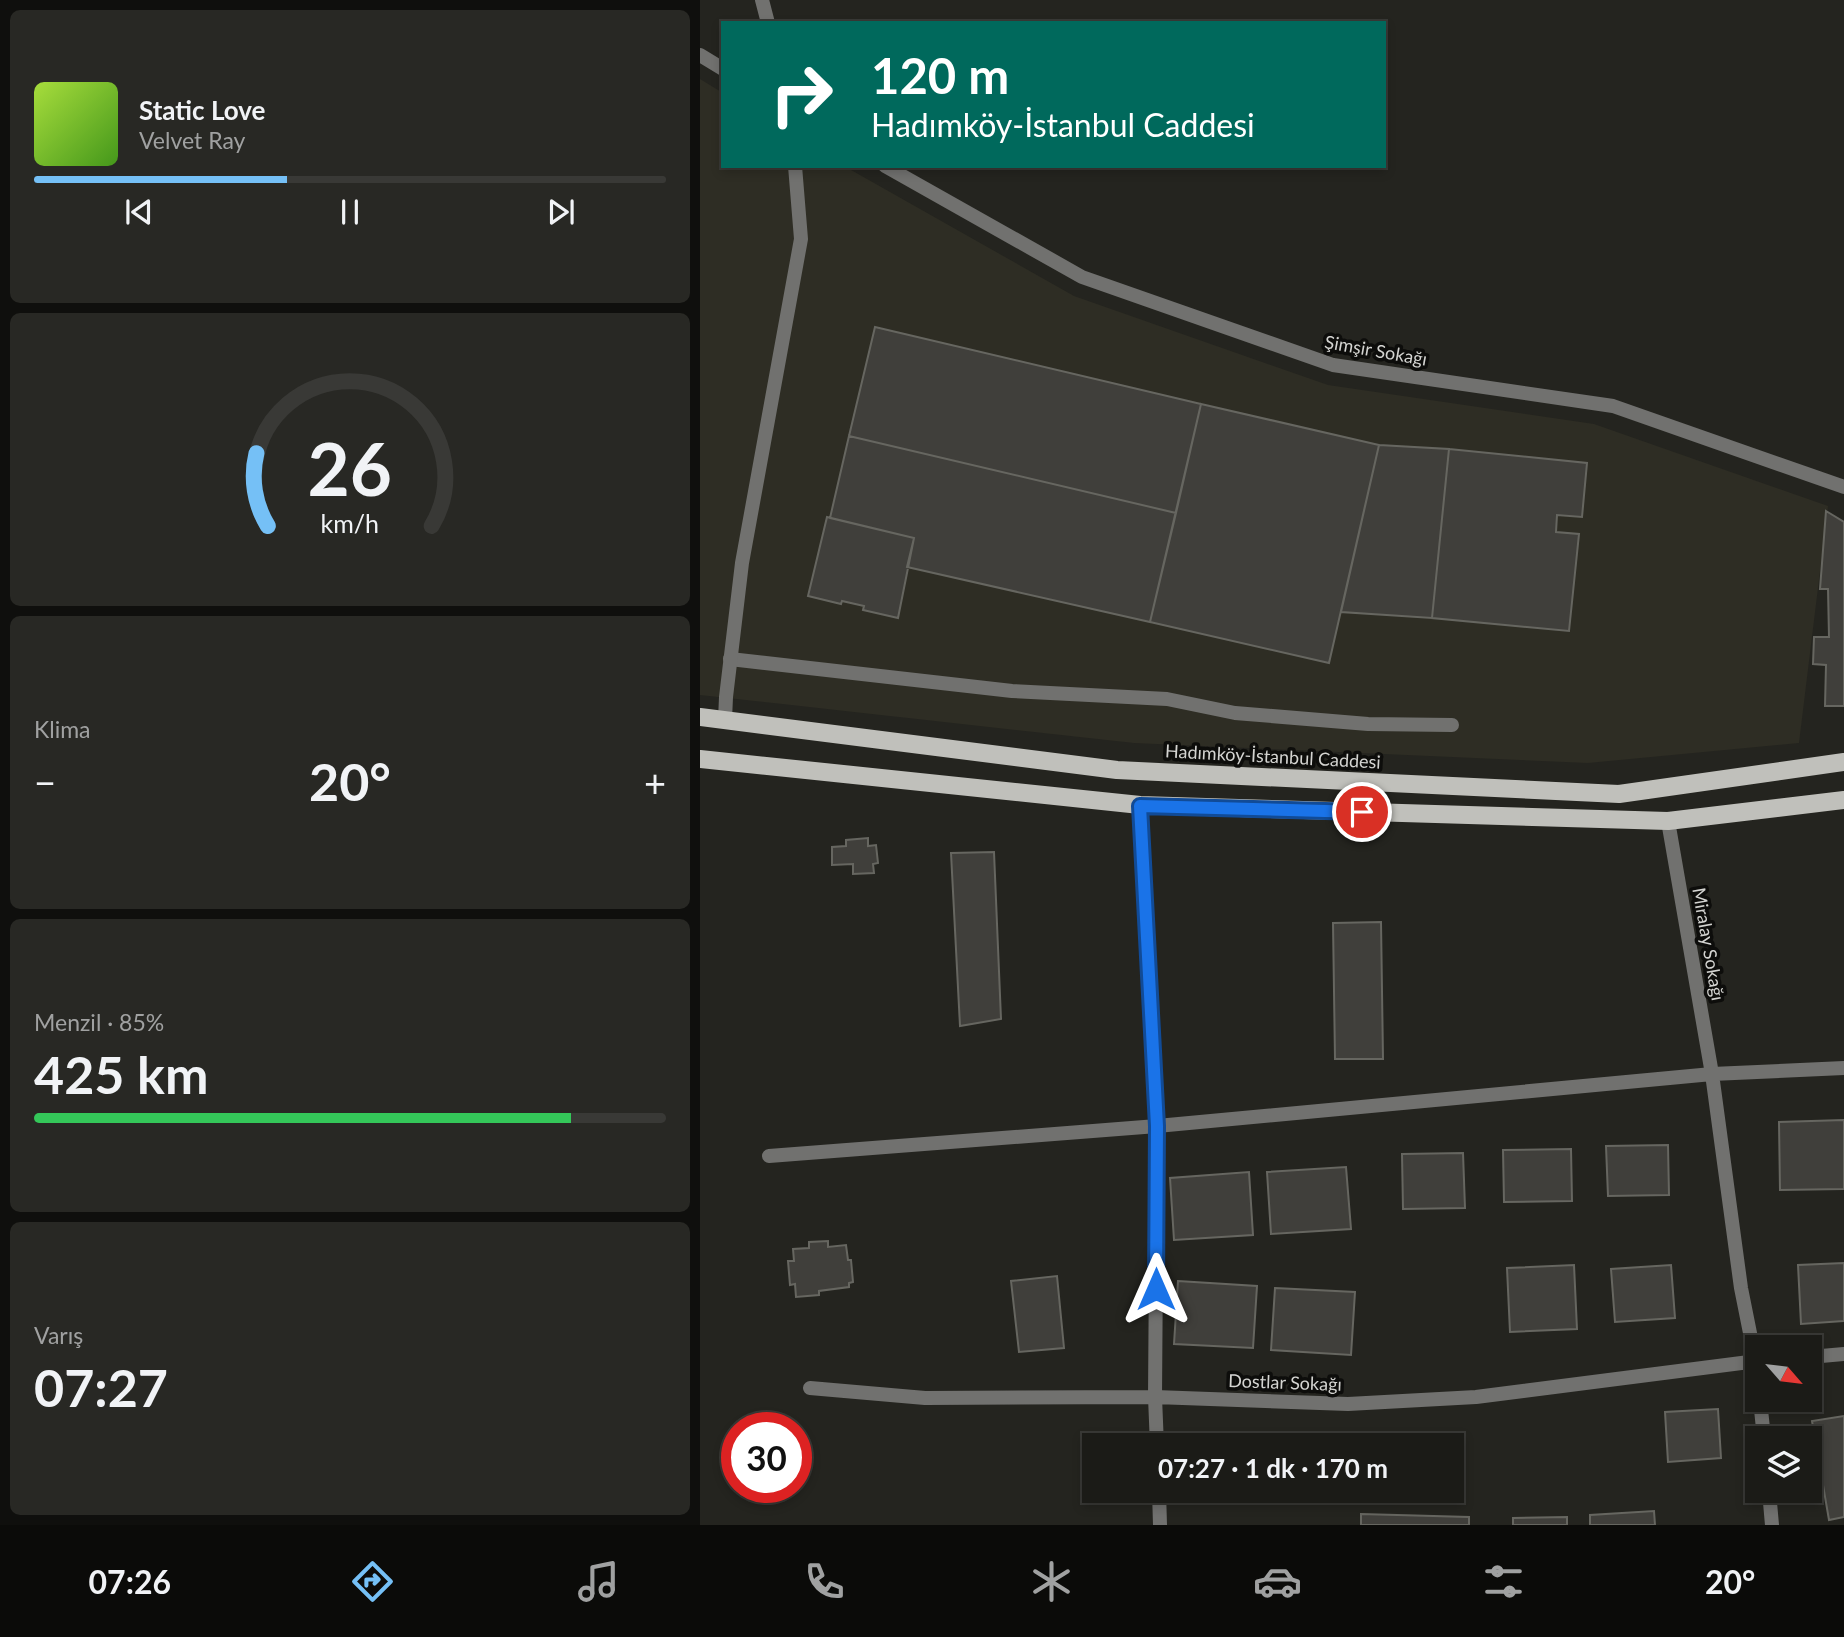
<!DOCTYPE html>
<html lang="tr">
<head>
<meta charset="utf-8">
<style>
  :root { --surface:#1b1b17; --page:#282824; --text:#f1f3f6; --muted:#a0a1a1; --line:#393936; --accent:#75c0f6 }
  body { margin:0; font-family:Lato,sans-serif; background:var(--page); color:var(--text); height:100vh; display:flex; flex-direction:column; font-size:26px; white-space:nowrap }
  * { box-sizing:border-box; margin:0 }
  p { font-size:23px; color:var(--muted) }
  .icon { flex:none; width:38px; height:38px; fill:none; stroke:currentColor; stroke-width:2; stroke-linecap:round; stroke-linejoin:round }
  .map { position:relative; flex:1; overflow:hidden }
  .panel { display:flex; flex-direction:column; gap:10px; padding:10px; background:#0f0f0d; width:700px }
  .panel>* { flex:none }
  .guide { position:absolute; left:21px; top:21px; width:665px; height:147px; border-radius:0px; box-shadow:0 4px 10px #0003,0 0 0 2px var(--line); background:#00695c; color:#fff; overflow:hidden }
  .needle { width:46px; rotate:118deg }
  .fabs { position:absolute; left:1045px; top:1335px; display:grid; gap:14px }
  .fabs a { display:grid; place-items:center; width:77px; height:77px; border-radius:0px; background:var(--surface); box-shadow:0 4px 10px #0003,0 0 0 2px var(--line); font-size:35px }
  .speed { position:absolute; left:21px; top:1412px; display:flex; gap:14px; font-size:35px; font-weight:700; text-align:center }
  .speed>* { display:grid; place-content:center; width:91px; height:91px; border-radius:50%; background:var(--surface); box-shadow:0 4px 10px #0003,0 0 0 2px var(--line); line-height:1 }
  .speed .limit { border:10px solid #d22; background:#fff; color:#111 }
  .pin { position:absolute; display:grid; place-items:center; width:60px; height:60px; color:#fff; margin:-30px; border:4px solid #fff; border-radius:50%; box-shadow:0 2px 7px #0007 }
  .me { position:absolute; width:77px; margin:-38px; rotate:0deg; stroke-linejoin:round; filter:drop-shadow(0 0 5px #0008) }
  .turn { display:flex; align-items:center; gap:24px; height:147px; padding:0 35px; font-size:32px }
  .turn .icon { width:91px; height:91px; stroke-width:2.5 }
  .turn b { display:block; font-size:49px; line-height:60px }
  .big { font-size:52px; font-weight:700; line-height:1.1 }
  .panel .widget { flex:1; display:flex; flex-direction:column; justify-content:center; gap:10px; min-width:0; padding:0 24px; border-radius:10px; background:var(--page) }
  .panel .dial { align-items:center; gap:0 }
  .dial svg { height:182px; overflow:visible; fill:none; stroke:var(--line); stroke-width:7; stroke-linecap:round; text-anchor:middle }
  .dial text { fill:var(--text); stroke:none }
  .song { display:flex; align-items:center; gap:21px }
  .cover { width:84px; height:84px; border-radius:10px; background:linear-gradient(135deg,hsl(80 70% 55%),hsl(100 70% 35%)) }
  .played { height:7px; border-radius:4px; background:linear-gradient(90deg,var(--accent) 40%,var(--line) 40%) }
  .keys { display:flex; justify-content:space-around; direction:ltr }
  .heat { display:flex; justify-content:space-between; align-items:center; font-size:38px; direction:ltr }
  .charge { height:10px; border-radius:5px; background:linear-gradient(90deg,#34c759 85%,var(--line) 0) }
  .trip { position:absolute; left:382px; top:1433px; width:382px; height:70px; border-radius:0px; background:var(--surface); box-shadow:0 4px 10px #0003,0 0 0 2px var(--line); font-weight:700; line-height:70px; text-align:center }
  .tabs { display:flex; height:112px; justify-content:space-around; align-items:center; background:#0b0b09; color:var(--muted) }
  .tabs .icon { width:49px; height:49px }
  .tabs .on { color:var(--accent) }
  .tabs b { font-size:32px; color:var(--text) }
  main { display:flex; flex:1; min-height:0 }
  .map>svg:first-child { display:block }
  .built { fill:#2e2d24 }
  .building { fill:#403f3b; stroke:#666660; stroke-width:2 }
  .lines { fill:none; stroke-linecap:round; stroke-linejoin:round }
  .service { stroke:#71716f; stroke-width:14 }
  .minor { stroke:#71716f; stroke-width:14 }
  .tertiary { stroke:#71716f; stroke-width:14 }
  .primary { stroke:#c0c0bb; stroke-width:18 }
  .route-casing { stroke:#114b97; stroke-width:18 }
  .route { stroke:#1a73e8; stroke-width:12 }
  .labels { text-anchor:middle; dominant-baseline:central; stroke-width:7; stroke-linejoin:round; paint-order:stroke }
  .street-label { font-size:18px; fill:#d4d4d1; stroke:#0d0d0b }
</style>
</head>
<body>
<main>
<section class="panel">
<div class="widget">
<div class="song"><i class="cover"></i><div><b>Static Love</b><p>Velvet Ray</p></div></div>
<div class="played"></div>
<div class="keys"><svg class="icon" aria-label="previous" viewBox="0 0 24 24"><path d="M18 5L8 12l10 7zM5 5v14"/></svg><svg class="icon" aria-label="pause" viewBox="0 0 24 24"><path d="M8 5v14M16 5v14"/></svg><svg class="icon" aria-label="next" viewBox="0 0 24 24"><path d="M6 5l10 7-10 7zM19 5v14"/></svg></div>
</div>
<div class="widget dial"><svg viewBox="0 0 100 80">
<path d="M14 69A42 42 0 1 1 86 69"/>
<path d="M14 69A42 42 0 0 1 9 37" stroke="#75c0f6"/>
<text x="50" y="56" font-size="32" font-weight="700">26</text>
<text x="50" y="72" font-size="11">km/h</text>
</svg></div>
<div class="widget"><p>Klima</p>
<div class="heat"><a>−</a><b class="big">20°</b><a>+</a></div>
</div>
<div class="widget"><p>Menzil · 85%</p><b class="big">425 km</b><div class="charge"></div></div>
<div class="widget"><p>Varış</p><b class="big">07:27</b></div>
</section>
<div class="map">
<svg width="1144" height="1525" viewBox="0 0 1144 1525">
  <rect width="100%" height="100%" fill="#24241f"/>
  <path class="built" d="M0,79L23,93V166H144L374,296L628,385L894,424L1128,506L1099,743L888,763L434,743L0,695Z"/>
  <path class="building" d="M175,327L501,404L476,513L149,436Z
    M501,404L679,445L629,663L450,622Z
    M149,436L476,513L450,622L207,567L214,538L130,518Z
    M679,445L749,449L732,618L641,612Z
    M749,449L887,463L882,517L857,515L856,532L879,534L869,631L732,618Z
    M1126,511L1144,522V706H1125L1126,665L1113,664L1114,637H1129L1128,589H1120Z
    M127,517L214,538L198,618L163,610L164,606L142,601L141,604L108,596Z
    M168,838V846L176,845L178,863L173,864L174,873L153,874V864L132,865V847L146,846V840Z
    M294,852L301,1019L260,1026L251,853Z
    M681,922L683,1059H635L633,923Z
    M1144,1120V1189L1080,1190L1079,1122Z
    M968,1145L969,1195L908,1196L906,1146Z
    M871,1149L872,1201L804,1202L803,1150Z
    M763,1153L765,1208L703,1209L702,1154Z
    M646,1167L651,1229L571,1234L567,1172Z
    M549,1172L553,1235L474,1240L470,1178Z
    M128,1241V1247L146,1245L148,1260H151L153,1282L149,1283V1287L119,1291V1295L96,1297L95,1284L90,1285L88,1261H94L93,1249L109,1248V1242Z
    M1144,1263V1321L1101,1324L1098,1265Z
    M874,1265L877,1329L810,1332L807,1268Z
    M971,1265L975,1318L915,1322L911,1269Z
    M357,1276L364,1348L319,1352L311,1281Z
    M478,1281L557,1286L553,1348L474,1344Z
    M575,1288L655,1292L651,1355L571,1350Z
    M1018,1409L1021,1458L968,1462L965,1412Z
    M1144,1416V1517L1129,1520L1112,1421Z
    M954,1511L955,1525H890V1515Z
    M661,1514L769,1517V1525H661Z
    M867,1517V1525H813V1518Z"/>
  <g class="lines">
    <path class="service" d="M30,659L312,691L467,699L535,713L668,724L752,725"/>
    <path class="minor" d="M62,0L68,23
      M25,720L26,697L42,563L101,239L95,166
      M440,805L457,1126L455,1397L457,1446
      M968,821L1012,1074L1041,1288L1057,1368
      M69,1156L457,1126L1012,1074L1144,1068
      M1110,1357L1144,1354
      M110,1388L225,1398L455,1397L648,1404L776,1397L1057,1361
      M1060,1400L1064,1438
      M459,1491L460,1525
      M1069,1491L1072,1525"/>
    <path class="tertiary" d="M0,55L23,69
      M185,166L382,277L633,365L913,406L1144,487"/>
    <path class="primary" d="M0,717L417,770L919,794L1144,762
      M0,759L440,805L968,821L1144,800"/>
  </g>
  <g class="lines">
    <defs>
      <path id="route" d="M456,1289L457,1126L440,806L662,812"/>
    </defs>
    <use href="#route" class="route-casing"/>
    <use href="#route" class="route"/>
  </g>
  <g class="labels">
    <g class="street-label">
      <text transform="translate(676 350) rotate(10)">Şimşir Sokağı</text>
      <text transform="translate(573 756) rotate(3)">Hadımköy-İstanbul Caddesi</text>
      <text transform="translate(1009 944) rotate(80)">Miralay Sokağı</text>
      <text transform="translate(585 1382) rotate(2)">Dostlar Sokağı</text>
    </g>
  </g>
</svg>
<div class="fabs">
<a><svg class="needle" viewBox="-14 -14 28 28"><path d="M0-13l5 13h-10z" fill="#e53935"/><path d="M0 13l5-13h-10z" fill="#a0a1a1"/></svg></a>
<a><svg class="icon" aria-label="layers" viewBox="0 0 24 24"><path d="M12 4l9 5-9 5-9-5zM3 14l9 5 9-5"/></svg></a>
</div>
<div class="speed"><div class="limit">30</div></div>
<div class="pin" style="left:662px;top:812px;background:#d93025"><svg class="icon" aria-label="arrive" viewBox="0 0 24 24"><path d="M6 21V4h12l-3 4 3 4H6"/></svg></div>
<svg class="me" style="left:456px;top:1289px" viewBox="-20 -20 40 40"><path d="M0-17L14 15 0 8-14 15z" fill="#1a73e8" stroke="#fff" stroke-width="4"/></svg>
<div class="trip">07:27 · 1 dk · 170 m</div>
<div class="guide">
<div class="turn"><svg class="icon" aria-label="right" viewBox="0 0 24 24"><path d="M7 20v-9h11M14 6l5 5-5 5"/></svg><div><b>120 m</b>Hadımköy-İstanbul Caddesi</div></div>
</div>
</div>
</main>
<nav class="tabs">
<b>07:26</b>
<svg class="icon on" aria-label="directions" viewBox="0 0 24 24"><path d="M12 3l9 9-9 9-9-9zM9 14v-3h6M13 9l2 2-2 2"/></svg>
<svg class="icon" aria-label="music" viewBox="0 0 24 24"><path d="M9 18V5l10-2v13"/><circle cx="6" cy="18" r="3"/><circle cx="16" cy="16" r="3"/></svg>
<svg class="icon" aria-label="phone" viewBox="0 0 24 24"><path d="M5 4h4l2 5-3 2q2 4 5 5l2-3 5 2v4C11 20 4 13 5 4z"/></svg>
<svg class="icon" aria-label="climate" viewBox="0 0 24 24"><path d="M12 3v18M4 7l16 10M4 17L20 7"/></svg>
<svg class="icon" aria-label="car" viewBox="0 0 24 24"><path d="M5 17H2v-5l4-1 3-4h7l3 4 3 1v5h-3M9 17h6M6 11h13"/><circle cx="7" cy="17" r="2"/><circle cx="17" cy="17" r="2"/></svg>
<svg class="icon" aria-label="filters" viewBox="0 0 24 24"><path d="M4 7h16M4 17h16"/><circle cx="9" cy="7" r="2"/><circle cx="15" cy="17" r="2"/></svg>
<b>20°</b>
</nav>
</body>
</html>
